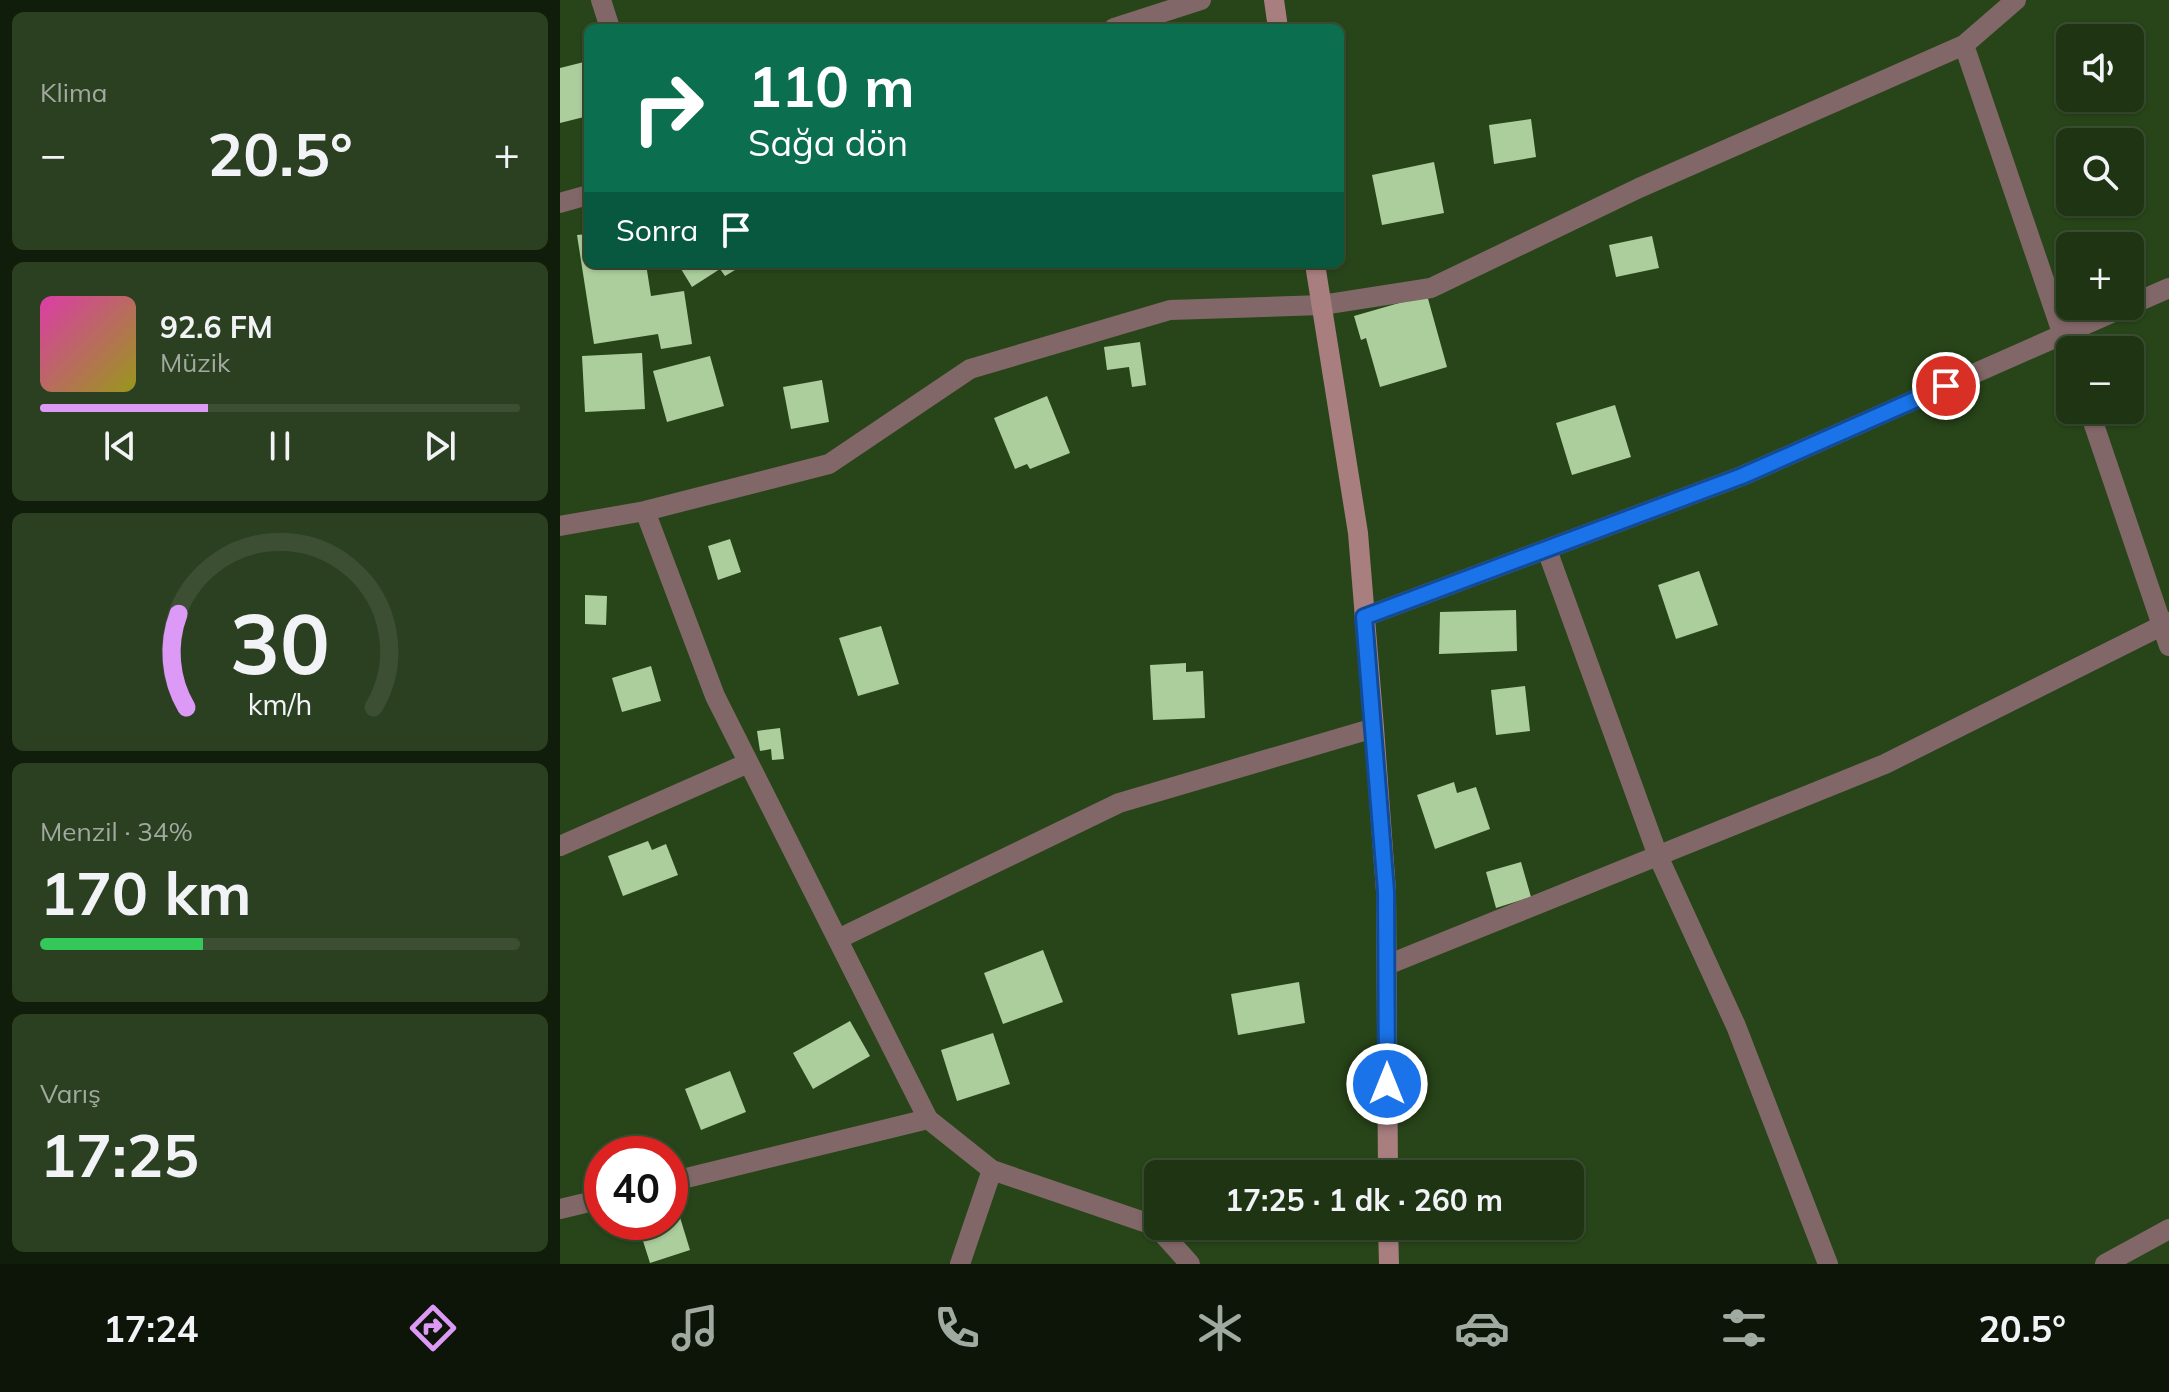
<!DOCTYPE html>
<html lang="tr">
<head>
<meta charset="utf-8">
<style>
  :root { --surface:#1e3413; --page:#2b3f21; --text:#f1f3f6; --muted:#a1aaa0; --line:#3c4f33; --accent:#dc99f5 }
  body { margin:0; font-family:Mulish,sans-serif; background:var(--page); color:var(--text); height:100vh; display:flex; flex-direction:column; font-size:30px; white-space:nowrap }
  * { box-sizing:border-box; margin:0 }
  p { font-size:26px; color:var(--muted) }
  .icon { flex:none; width:44px; height:44px; fill:none; stroke:currentColor; stroke-width:2; stroke-linecap:round; stroke-linejoin:round }
  .map { position:relative; flex:1; overflow:hidden }
  .panel { display:flex; flex-direction:column; gap:12px; padding:12px; background:#101d0a; width:560px }
  .panel>* { flex:none }
  .top-card { position:absolute; left:24px; top:24px; width:760px; height:244px; border-radius:12px; box-shadow:0 2px 6px #0004,0 0 0 2px var(--line); background:#0b6e4f; color:#fff; overflow:hidden }
  .tools { position:absolute; left:1496px; top:24px; display:grid; gap:16px }
  .tools a { display:grid; place-items:center; width:88px; height:88px; border-radius:12px; background:var(--surface); box-shadow:0 2px 6px #0004,0 0 0 2px var(--line); font-size:40px }
  .speed { position:absolute; left:24px; top:1136px; display:flex; gap:16px; font-size:40px; font-weight:700; text-align:center }
  .speed>* { display:grid; place-content:center; width:104px; height:104px; border-radius:50%; background:var(--surface); box-shadow:0 2px 6px #0004,0 0 0 2px var(--line); line-height:1 }
  .speed .limit { border:12px solid #d22; background:#fff; color:#111 }
  .pin { position:absolute; display:grid; place-items:center; width:68px; height:68px; color:#fff; margin:-34px; border:4px solid #fff; border-radius:50%; box-shadow:0 2px 8px #0007 }
  .me { position:absolute; width:88px; margin:-44px; rotate:0deg; stroke-linejoin:round; filter:drop-shadow(0 0 6px #0008) }
  .turn { display:flex; align-items:center; gap:28px; height:168px; padding:0 32px; font-size:36px }
  .turn .icon { width:104px; height:104px; stroke-width:2.5 }
  .turn b { display:block; font-size:56px; line-height:68px }
  .then { display:flex; align-items:center; height:76px; padding:0 32px; background:#0003; gap:16px; font-size:30px }
  .big { font-size:60px; font-weight:700; line-height:1.1 }
  .panel .widget { flex:1; display:flex; flex-direction:column; justify-content:center; gap:12px; min-width:0; padding:0 28px; border-radius:12px; background:var(--page) }
  .panel .dial { align-items:center; gap:0 }
  .dial svg { height:208px; overflow:visible; fill:none; stroke:var(--line); stroke-width:7; stroke-linecap:round; text-anchor:middle }
  .dial text { fill:var(--text); stroke:none }
  .song { display:flex; align-items:center; gap:24px }
  .cover { width:96px; height:96px; border-radius:12px; background:linear-gradient(135deg,hsl(320 70% 55%),hsl(60 70% 35%)) }
  .played { height:8px; border-radius:4px; background:linear-gradient(90deg,var(--accent) 35%,var(--line) 35%) }
  .keys { display:flex; justify-content:space-around; direction:ltr }
  .heat { display:flex; justify-content:space-between; align-items:center; font-size:44px; direction:ltr }
  .charge { height:12px; border-radius:6px; background:linear-gradient(90deg,#34c759 34%,var(--line) 0) }
  .trip { position:absolute; left:584px; top:1160px; width:440px; height:80px; border-radius:12px; background:var(--surface); box-shadow:0 2px 6px #0004,0 0 0 2px var(--line); font-weight:700; line-height:80px; text-align:center }
  .dock { display:flex; height:128px; justify-content:space-around; align-items:center; background:#0c1508; color:var(--muted) }
  .dock .icon { width:56px; height:56px }
  .dock .selected { color:var(--accent) }
  .dock b { font-size:36px; color:var(--text) }
  main { display:flex; flex:1; min-height:0 }
  .map>svg:first-child { display:block }
  .building { fill:#acce9d }
  .lines { fill:none; stroke-linecap:round; stroke-linejoin:round }
  .street { stroke:#826768; stroke-width:20 }
  .secondary { stroke:#a87e7f; stroke-width:20 }
  .route-casing { stroke:#114b97; stroke-width:20 }
  .route { stroke:#1a73e8; stroke-width:14 }
</style>
</head>
<body>
<main>
<section class="panel">
<div class="widget"><p>Klima</p>
<div class="heat"><a>−</a><b class="big">20.5°</b><a>+</a></div>
</div>
<div class="widget">
<div class="song"><i class="cover"></i><div><b>92.6 FM</b><p>Müzik</p></div></div>
<div class="played"></div>
<div class="keys"><svg class="icon" aria-label="previous" viewBox="0 0 24 24"><path d="M18 5L8 12l10 7zM5 5v14"/></svg><svg class="icon" aria-label="pause" viewBox="0 0 24 24"><path d="M8 5v14M16 5v14"/></svg><svg class="icon" aria-label="next" viewBox="0 0 24 24"><path d="M6 5l10 7-10 7zM19 5v14"/></svg></div>
</div>
<div class="widget dial"><svg viewBox="0 0 100 80">
<path d="M14 69A42 42 0 1 1 86 69"/>
<path d="M14 69A42 42 0 0 1 11 33" stroke="#dc99f5"/>
<text x="50" y="56" font-size="32" font-weight="700">30</text>
<text x="50" y="72" font-size="11">km/h</text>
</svg></div>
<div class="widget"><p>Menzil · 34%</p><b class="big">170 km</b><div class="charge"></div></div>
<div class="widget"><p>Varış</p><b class="big">17:25</b></div>
</section>
<div class="map">
<svg width="1609" height="1264" viewBox="0 0 1609 1264">
  <rect width="100%" height="100%" fill="#284519"/>
  <path class="building" d="M28,61V116L0,123V68Z
    M971,119L976,157L934,164L929,125Z
    M874,162L884,213L822,225L812,175Z
    M28,234V264H86L91,296L124,291L132,344L101,349L98,334L34,344L17,235Z
    M1092,236L1099,268L1056,277L1049,245Z
    M118,264H185L165,276L160,269L132,287Z
    M867,295L887,367L820,387L806,338L801,340L794,316Z
    M580,342L586,385L572,387L569,367L547,370L544,347Z
    M82,353L85,409L25,412L22,356Z
    M150,356L164,406L107,422L93,371Z
    M262,380L269,422L231,429L223,387Z
    M487,396L510,453L470,469L467,464L455,469L434,418Z
    M1055,405L1071,457L1012,475L996,423Z
    M170,539L181,572L158,580L148,546Z
    M1139,571L1158,625L1116,639L1098,585Z
    M25,595L47,596L46,625L25,624Z
    M956,610L957,651L879,654L880,612Z
    M321,626L339,684L298,696L279,638Z
    M626,663V672L643,671L645,718L593,720L590,665Z
    M91,666L101,701L62,712L52,678Z
    M965,686L970,731L936,735L931,690Z
    M220,728L224,759L212,760L211,749L200,751L197,731Z
    M894,782L897,793L916,787L930,829L875,849L857,795Z
    M88,841L92,850L106,844L118,875L63,896L48,856Z
    M961,862L971,897L936,908L926,872Z
    M483,950L503,1002L443,1024L424,973Z
    M739,982L745,1023L678,1035L671,994Z
    M290,1021L310,1056L253,1089L233,1053Z
    M433,1033L450,1084L397,1101L381,1050Z
    M170,1071L186,1112L141,1130L125,1089Z
    M111,1188L130,1250L90,1263L77,1222H110Z"/>
  <g class="lines">
    <path class="street" d="M41,0L50,28
      M554,28L641,0
      M1404,45L1510,356
      M0,203L28,195
      M1570,305L1609,288
      M1529,410L1609,646
      M85,511L155,696L368,1119L432,1170L596,1226L630,1264
      M0,526L85,511L269,464L410,369L610,310L762,305L871,288L1079,188L1404,45L1456,0
      M987,550L1098,856L1176,1026L1268,1264
      M804,617L1182,476L1567,306
      M0,846L188,763
      M278,939L559,803L814,728
      M827,965L1325,764L1609,622
      M110,1182L368,1119
      M0,1209L42,1199
      M400,1264L432,1170
      M1545,1264L1609,1229"/>
    <path class="secondary" d="M714,0L718,28
      M755,264L798,533L814,728L826,891L828,1174
      M828,1226L829,1264"/>
  </g>
  <g class="lines">
    <defs>
      <path id="route" d="M827,1084L826,891L804,617L1182,476L1386,386"/>
    </defs>
    <use href="#route" class="route-casing"/>
    <use href="#route" class="route"/>
  </g>
</svg>
<div class="tools">
<a><svg class="icon" aria-label="sound" viewBox="0 0 24 24"><path d="M4 9h4l5-4v14l-5-4H4zM17 9q2 3 0 6"/></svg></a>
<a><svg class="icon" aria-label="search" viewBox="0 0 24 24"><circle cx="10" cy="10" r="6"/><path d="M15 15l6 6"/></svg></a>
<a>+</a>
<a>−</a>
</div>
<div class="speed"><div class="limit">40</div></div>
<div class="pin" style="left:1386px;top:386px;background:#d93025"><svg class="icon" aria-label="arrive" viewBox="0 0 24 24"><path d="M6 21V4h12l-3 4 3 4H6"/></svg></div>
<svg class="me" style="left:827px;top:1084px" viewBox="-20 -20 40 40"><circle r="17" fill="#1a73e8" stroke="#fff" stroke-width="3"/><path d="M0-11L8 9 0 5-8 9z" fill="#fff"/></svg>
<div class="trip">17:25 · 1 dk · 260 m</div>
<div class="top-card">
<div class="turn"><svg class="icon" aria-label="right" viewBox="0 0 24 24"><path d="M7 20v-9h11M14 6l5 5-5 5"/></svg><div><b>110 m</b>Sağa dön</div></div>
<div class="then">Sonra<svg class="icon" aria-label="arrive" viewBox="0 0 24 24"><path d="M6 21V4h12l-3 4 3 4H6"/></svg></div>
</div>
</div>
</main>
<nav class="dock">
<b>17:24</b>
<svg class="icon selected" aria-label="directions" viewBox="0 0 24 24"><path d="M12 3l9 9-9 9-9-9zM9 14v-3h6M13 9l2 2-2 2"/></svg>
<svg class="icon" aria-label="music" viewBox="0 0 24 24"><path d="M9 18V5l10-2v13"/><circle cx="6" cy="18" r="3"/><circle cx="16" cy="16" r="3"/></svg>
<svg class="icon" aria-label="phone" viewBox="0 0 24 24"><path d="M5 4h4l2 5-3 2q2 4 5 5l2-3 5 2v4C11 20 4 13 5 4z"/></svg>
<svg class="icon" aria-label="climate" viewBox="0 0 24 24"><path d="M12 3v18M4 7l16 10M4 17L20 7"/></svg>
<svg class="icon" aria-label="car" viewBox="0 0 24 24"><path d="M5 17H2v-5l4-1 3-4h7l3 4 3 1v5h-3M9 17h6M6 11h13"/><circle cx="7" cy="17" r="2"/><circle cx="17" cy="17" r="2"/></svg>
<svg class="icon" aria-label="filters" viewBox="0 0 24 24"><path d="M4 7h16M4 17h16"/><circle cx="9" cy="7" r="2"/><circle cx="15" cy="17" r="2"/></svg>
<b>20.5°</b>
</nav>
</body>
</html>
